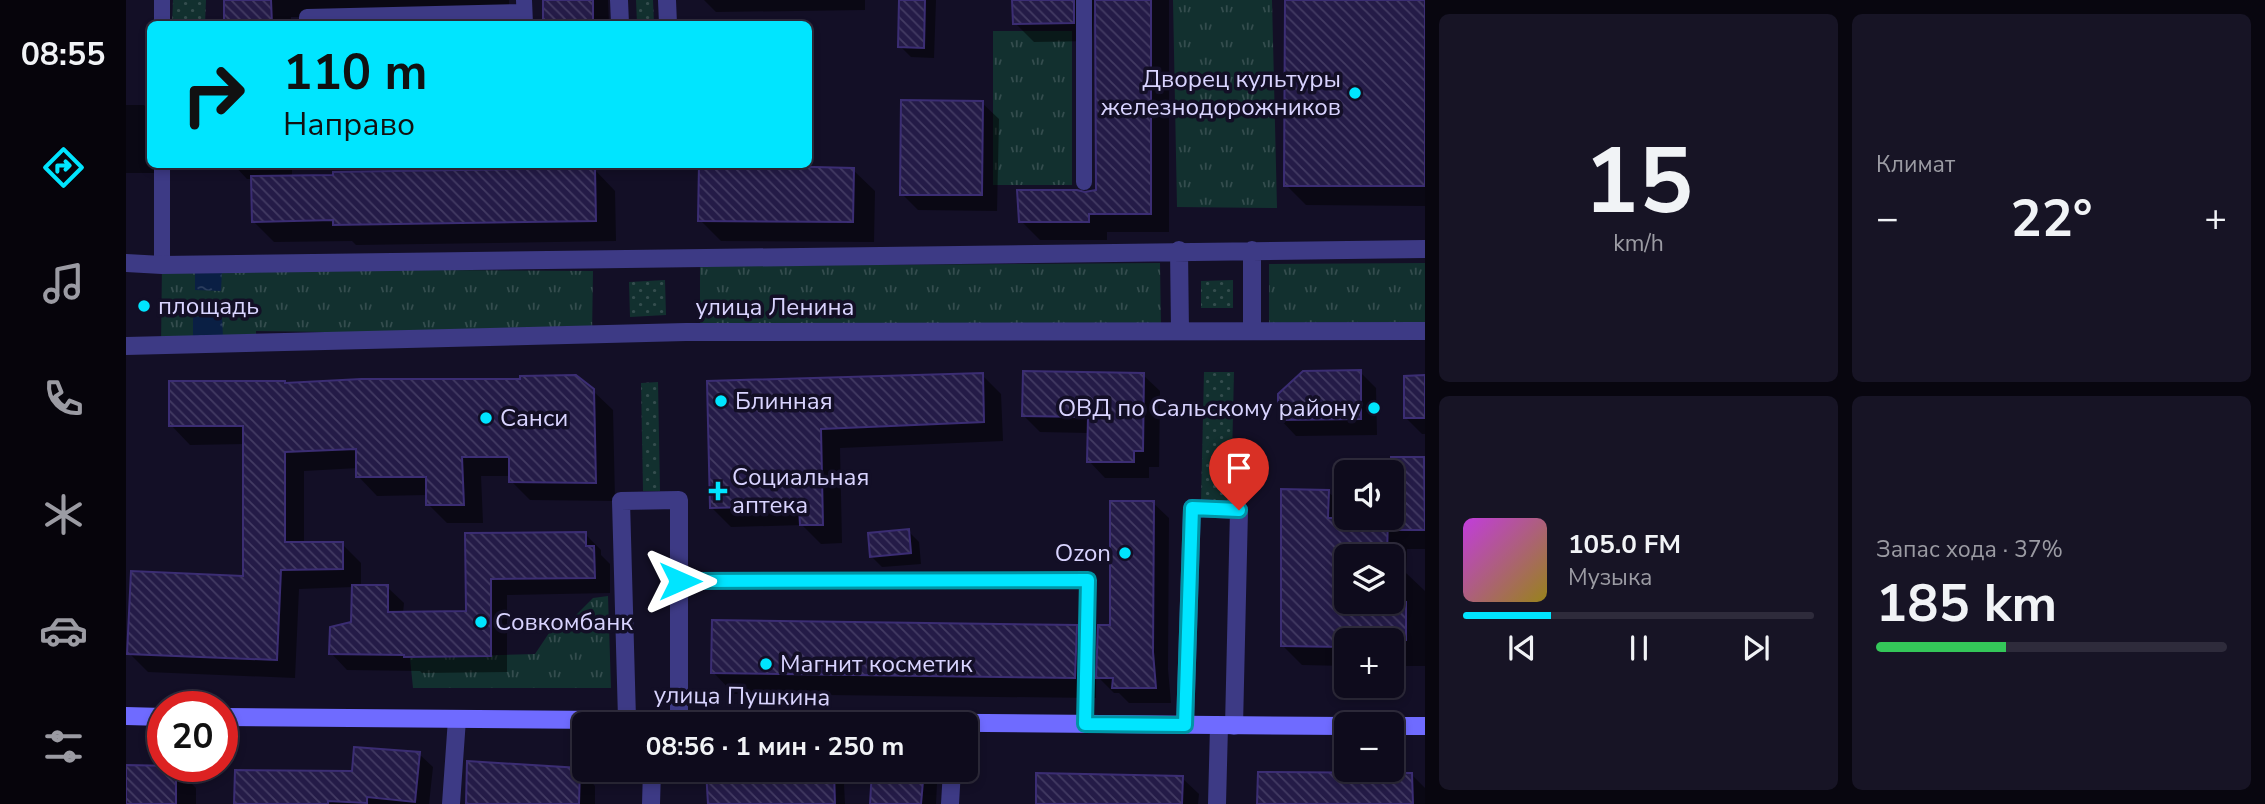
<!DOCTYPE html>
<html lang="ru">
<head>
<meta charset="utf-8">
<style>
  :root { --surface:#0e0b1c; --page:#171425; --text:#f1f3f6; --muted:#9b9ba3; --line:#2e2b3b; --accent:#00e5ff }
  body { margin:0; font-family:"Nunito Sans",sans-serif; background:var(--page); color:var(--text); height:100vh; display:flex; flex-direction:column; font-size:26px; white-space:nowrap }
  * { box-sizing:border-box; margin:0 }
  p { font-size:23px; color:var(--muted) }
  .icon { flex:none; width:38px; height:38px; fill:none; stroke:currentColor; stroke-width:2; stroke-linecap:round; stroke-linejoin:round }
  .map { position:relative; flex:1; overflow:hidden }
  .side { display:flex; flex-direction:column; gap:14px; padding:14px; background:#08060f; width:840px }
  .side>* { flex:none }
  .banner { position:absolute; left:21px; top:21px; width:665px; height:147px; border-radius:10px; box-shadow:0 4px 10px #0003,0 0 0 2px var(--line); background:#00e5ff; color:#111; overflow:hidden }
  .buttons { position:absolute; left:1208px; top:460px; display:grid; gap:14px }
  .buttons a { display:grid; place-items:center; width:70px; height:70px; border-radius:10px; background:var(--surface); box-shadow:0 4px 10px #0003,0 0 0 2px var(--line); font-size:35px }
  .speed { position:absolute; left:21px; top:691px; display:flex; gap:14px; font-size:35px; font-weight:700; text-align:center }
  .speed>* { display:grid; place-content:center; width:91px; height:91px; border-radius:50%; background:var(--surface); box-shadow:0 4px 10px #0003,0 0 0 2px var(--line); line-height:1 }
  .speed .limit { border:10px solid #d22; background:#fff; color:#111 }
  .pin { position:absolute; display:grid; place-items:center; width:60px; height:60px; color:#fff; margin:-72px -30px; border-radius:50% 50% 50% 0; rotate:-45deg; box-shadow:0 0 7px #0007 }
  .pin .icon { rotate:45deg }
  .me { position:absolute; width:77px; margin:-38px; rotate:90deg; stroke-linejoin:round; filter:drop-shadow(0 0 5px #0008) }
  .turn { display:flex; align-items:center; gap:24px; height:147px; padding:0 21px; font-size:32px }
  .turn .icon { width:91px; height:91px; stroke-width:2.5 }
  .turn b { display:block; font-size:49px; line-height:60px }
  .big { font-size:52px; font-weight:700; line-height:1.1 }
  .side .widget { flex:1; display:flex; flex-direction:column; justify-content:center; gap:10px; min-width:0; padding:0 24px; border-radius:10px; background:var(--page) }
  .side .dial { align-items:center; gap:0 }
  .dial b { font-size:91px; line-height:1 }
  .song { display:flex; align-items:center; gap:21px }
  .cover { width:84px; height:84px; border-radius:10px; background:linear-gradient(135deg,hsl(290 70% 55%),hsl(50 70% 35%)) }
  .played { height:7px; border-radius:4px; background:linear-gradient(90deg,var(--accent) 25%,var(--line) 25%) }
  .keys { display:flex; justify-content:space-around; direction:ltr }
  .heat { display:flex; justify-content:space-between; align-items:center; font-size:38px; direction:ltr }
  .charge { height:10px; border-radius:5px; background:linear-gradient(90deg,#34c759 37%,var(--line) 0) }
  .side .tiles { flex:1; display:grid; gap:14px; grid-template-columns:repeat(2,1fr) }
  .trip { position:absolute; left:446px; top:712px; width:406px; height:70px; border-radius:10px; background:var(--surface); box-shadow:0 4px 10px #0003,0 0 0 2px var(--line); font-weight:700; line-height:70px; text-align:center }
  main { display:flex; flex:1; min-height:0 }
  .tab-bar { display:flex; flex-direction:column; width:126px; justify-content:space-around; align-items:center; background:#06040b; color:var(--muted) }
  .tab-bar .icon { width:49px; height:49px }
  .tab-bar .active { color:var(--accent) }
  .tab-bar b { font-size:32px; color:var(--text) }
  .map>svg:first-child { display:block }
  .grass { fill:url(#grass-dots) }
  .park { fill:url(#park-tufts) }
  .water { fill:url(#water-ripples) }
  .shadow { fill:#0007; fill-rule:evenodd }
  .building { fill:url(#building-back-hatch); stroke:#3b2d73; stroke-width:2 }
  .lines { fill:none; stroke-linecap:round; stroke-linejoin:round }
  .service { stroke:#3d3a85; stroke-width:16 }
  .pedestrian { stroke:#3d3a85; stroke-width:18 }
  .minor { stroke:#3d3a85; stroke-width:18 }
  .tertiary { stroke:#3d3a85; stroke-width:18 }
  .secondary { stroke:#6f6bff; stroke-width:18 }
  .route-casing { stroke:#0095a6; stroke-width:18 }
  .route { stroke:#00e5ff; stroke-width:12 }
  .poi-dot { fill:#00e5ff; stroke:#130f26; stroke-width:2.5 }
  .labels { text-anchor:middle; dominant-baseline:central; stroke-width:7; stroke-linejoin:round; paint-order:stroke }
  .poi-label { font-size:24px; fill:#d9d4ff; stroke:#130f26; text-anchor:start }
  .street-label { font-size:24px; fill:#d9d4ff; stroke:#130f26 }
</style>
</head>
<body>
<main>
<nav class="tab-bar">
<b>08:55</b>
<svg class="icon active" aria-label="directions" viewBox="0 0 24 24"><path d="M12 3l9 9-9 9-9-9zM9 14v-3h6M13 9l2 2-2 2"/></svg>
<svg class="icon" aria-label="music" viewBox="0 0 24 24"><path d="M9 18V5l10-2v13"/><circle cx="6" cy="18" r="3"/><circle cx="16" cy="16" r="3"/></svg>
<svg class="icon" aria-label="phone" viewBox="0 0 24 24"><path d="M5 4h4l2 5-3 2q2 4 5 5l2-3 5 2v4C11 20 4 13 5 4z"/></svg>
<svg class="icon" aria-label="climate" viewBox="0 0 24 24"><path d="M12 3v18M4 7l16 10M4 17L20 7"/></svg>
<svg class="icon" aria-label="car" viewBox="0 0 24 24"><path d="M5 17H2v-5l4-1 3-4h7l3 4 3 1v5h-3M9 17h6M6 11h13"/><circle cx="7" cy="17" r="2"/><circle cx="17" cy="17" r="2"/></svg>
<svg class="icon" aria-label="filters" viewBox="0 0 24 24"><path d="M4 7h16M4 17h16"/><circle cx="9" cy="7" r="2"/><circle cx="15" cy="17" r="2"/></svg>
</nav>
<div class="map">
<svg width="1299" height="804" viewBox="0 0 1299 804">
  <defs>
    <pattern id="grass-dots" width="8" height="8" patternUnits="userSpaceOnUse" patternTransform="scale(1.75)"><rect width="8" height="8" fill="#12302f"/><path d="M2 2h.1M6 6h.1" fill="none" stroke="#344d4e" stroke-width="1.8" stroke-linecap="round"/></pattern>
    <pattern id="park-tufts" width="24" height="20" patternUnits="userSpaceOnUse" patternTransform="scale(1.75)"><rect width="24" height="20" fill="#12302f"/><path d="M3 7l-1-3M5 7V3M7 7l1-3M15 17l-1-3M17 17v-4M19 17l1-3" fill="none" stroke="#344d4e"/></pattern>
    <pattern id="water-ripples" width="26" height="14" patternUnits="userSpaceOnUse" patternTransform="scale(1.75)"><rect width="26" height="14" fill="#0a1f44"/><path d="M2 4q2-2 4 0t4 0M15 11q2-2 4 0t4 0" fill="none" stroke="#2d3f60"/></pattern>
    <pattern id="building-back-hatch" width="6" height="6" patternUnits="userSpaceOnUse" patternTransform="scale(1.75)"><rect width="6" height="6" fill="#241b47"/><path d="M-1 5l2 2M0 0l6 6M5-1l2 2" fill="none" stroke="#433b63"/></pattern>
  </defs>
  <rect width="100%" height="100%" fill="#130f26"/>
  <path class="grass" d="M47,0H80L79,24H46Z
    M510,0H527L528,24H511Z
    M539,280L540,315L504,317L503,282Z
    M1107,280V308H1075V281Z
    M1078,372H1108L1105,501H1075Z
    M532,382L534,491H517L515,383Z"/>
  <path class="park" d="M1047,0H1146L1151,208L1051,207Z
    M867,31H946V185H867Z
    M1034,263L1035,326L574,329V266Z
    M1299,263V322L1143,323V264Z
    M36,265L113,269L467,271L466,336L130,331V345L35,346Z
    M482,596L485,688H287L284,658L409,654L429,624L442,623L467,598Z"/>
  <path class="water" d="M69,270H96L95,291L69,290Z
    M96,316L97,338H67V317Z"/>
  <path class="shadow" d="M99,0H383V15L165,17V24H100Z
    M419,0H482L483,24H419Z
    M578,0H739V10L590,12Z
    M775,0H810L808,58L785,57L774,46Z
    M888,0H1043V232H981V240H914L895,221L959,194L971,191L970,8H968L966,41L908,42L889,23Z
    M1161,0H1299V206L1180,205L1160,185Z
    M856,103L873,119L871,211L792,210L776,194Z
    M0,105H18L24,111V164H39V173H0Z
    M107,164H166V178L469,170L489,191L490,241L230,245L226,241L148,242L127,221V179H121Z
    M574,164H650V169L727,170L749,191L748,242L595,241L574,220Z
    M1234,372L1250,388L1251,435L1170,436L1154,419Z
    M856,375L875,394L877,441L714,448L716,543L695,544L676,525L605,527L586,508L583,383Z
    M1017,375L1034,391L1033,467H1023V478H979L963,461V433L914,432L898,416Z
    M1299,377V434H1296L1280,418Z
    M159,382L161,385L467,391L487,410L489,501L404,500L385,481V476H355L357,523H321L302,504V495L251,496L232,476V468L178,471V544H216L235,563V587H261L278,603L277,613H342L341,535L459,534L475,550V555L484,564V593L381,595V672L296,673L294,671L221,670L205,653L227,624V587L173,589L169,678L22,672L3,653L119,578V444L64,445L45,425Z
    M1264,458L1299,460V549H1281L1280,573L1299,591V666H1265V640H1220V666L1176,665L1156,645L1202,492L1207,496H1220V518H1265ZM1220,556H1265V602H1220Z
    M1027,503L1043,518L1042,669L1045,703H1003L993,693H988L970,675V698L608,694L587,672L950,626L973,649L985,627Z
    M782,531L793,542L795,564L756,567L745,556Z
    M293,754L307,767L303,804H110Z
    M0,767H49L70,788V804H0Z
    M454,770L469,786V804H342Z
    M748,770H799L811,783L810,804H746Z
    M707,773L718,784L719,804H584Z
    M1286,775L1299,788V804H1133Z
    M1056,778L1073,794L1072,804H911Z"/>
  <path class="building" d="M98,0H145L146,24H98Z
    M417,0H467V24H417Z
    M773,0H799L798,48L772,47Z
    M886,0H948V23L887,24Z
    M969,0H1025V214H963V222H893L891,190H951L959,192L970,190Z
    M1159,0H1299V186H1158Z
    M775,100L857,101L856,195H774Z
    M573,164L728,168L727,222L572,221Z
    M469,168L470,221L207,225V220L126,222L125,176L207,175V172Z
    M1235,370V419L1152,420V394L1177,371Z
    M897,371L1018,373L1017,451H1008V462H961L962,417L896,416Z
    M857,373L858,422L695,429L697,525H674L673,506L584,508L581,381Z
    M450,375L468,389L470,483L383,482V457H336L338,505H300V477H230V449L159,452V542H217V569L155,570L151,660L1,654L5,571L117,576V426H43V381H159V383L235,379H394V376Z
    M1299,375V418H1278V376Z
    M1265,457H1298L1299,530H1265Z
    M1155,489L1203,490L1202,518H1262L1261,556H1220V602H1280V640H1220V647L1155,646Z
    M984,501H1028L1027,652L1030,688H986L987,678H970L972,625H984Z
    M783,529L785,553L744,557L742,533Z
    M460,532V546H468L469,578L365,579V656L278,657V655L203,654L204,627L225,622L226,585H262V612L340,611L339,533Z
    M586,620L951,625L949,678L585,673Z
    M228,747L294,752L289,802L241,797V803L202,801V804H108L109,770L226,771Z
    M341,761L454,768L453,804H340Z
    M0,765L50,766V804H0Z
    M580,770L708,771L709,804H582Z
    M746,770H798L795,804H744Z
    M1132,772L1286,773L1287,804H1131Z
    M910,773L1057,776L1056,804H910Z"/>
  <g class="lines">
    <path class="service" d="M398,0L399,24
      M36,24V0
      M181,24V17L398,12
      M958,182V0
      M36,265V164
      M554,581L962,580L959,724"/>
    <path class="pedestrian" d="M1053,250L1054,331
      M0,263L36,265L1299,249
      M1126,331V250
      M0,346L560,332L1299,331"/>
    <path class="minor" d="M493,0L494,24
      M541,0L542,24
      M501,719L495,501L553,500V720
      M1059,725L1066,508L1113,510L1108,726
      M325,804L331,719
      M824,804L826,770"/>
    <path class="tertiary" d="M525,804L526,770
      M1091,804L1093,726"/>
    <path class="secondary" d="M0,716L37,717
      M96,717L1220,726
      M1265,726H1299"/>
  </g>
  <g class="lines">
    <defs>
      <path id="route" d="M554,581L962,580L959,724L1059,725L1066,508L1113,510"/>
    </defs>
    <use href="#route" class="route-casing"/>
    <use href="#route" class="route"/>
  </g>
  <g class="poi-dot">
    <circle cx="1229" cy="93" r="7"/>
    <circle cx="18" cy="306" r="7"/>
    <circle cx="595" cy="401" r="7"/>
    <circle cx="1248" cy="408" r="7"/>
    <circle cx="360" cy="418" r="7"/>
    <path d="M588.5 480.5h7v7h7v7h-7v7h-7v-7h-7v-7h7z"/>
    <circle cx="999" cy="553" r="7"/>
    <circle cx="355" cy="622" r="7"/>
    <circle cx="640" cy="664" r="7"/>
  </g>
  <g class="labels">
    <g class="poi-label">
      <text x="1215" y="79" text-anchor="end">Дворец культуры<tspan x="1215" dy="28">железнодорожников</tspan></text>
      <text x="32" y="306">площадь</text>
      <text x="609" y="401">Блинная</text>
      <text x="1234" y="408" text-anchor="end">ОВД по Сальскому району</text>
      <text x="374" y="418">Санси</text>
      <text x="606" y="477">Социальная<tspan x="606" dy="28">аптека</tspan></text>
      <text x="985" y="553" text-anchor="end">Ozon</text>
      <text x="369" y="622">Совкомбанк</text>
      <text x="654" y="664">Магнит косметик</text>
    </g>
    <g class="street-label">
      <text x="649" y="307">улица Ленина</text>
      <text transform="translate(616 696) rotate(1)">улица Пушкина</text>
    </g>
  </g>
</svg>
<div class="buttons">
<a><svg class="icon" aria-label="sound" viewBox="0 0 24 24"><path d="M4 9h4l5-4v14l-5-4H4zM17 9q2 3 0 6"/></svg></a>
<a><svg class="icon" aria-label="layers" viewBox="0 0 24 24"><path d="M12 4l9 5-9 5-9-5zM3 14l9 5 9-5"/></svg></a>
<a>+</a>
<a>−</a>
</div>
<div class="speed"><div class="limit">20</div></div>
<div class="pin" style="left:1113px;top:510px;background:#d93025"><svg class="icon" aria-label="arrive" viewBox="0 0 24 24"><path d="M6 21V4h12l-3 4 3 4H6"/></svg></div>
<svg class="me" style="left:554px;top:581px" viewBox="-20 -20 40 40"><path d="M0-17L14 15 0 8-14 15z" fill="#00e5ff" stroke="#fff" stroke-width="4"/></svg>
<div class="trip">08:56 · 1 мин · 250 m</div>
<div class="banner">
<div class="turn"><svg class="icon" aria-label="right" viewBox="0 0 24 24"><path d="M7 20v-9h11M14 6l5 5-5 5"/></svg><div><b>110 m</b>Направо</div></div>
</div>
</div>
<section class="side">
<div class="tiles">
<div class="widget dial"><b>15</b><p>km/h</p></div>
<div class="widget"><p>Климат</p>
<div class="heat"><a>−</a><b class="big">22°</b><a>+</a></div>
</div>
<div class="widget">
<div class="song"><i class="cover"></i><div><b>105.0 FM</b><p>Музыка</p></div></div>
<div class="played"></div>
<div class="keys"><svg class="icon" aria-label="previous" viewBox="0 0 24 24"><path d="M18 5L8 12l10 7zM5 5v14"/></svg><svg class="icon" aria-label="pause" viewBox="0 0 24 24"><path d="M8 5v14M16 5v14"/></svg><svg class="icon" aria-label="next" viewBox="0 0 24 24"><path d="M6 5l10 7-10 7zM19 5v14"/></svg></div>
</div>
<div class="widget"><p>Запас хода · 37%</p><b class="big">185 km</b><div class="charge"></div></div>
</div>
</section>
</main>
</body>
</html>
